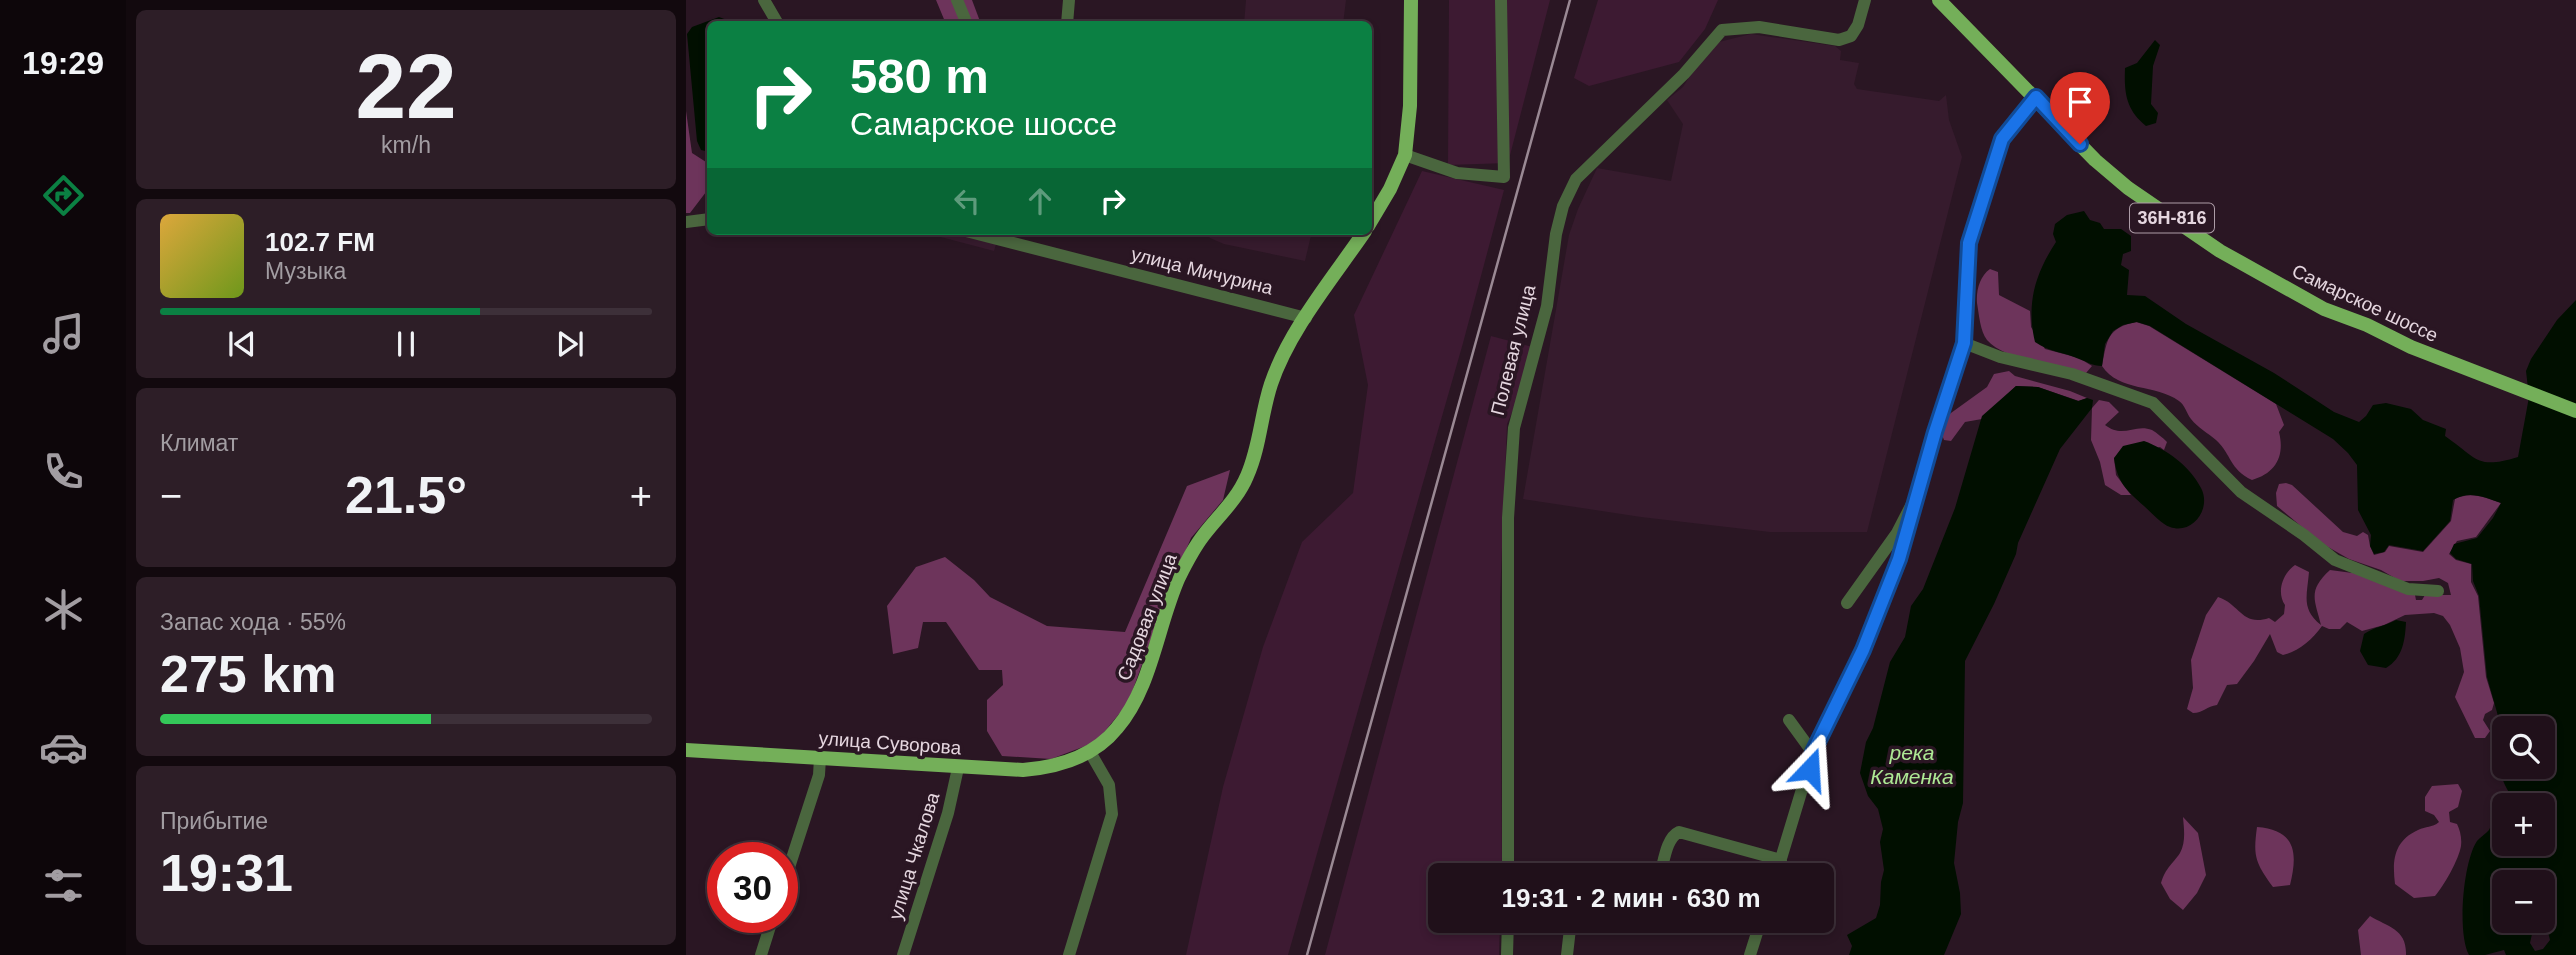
<!DOCTYPE html>
<html lang="ru">
<head>
<meta charset="utf-8">
<style>
  :root { --surface:#20101a; --page:#2d1e27; --text:#f1f3f6; --muted:#a29da2; --line:#3d3039; --accent:#0b8043 }
  body { margin:0; font-family:Helvetica,sans-serif; background:var(--page); color:var(--text); height:100vh; display:flex; flex-direction:column; font-size:26px; white-space:nowrap }
  * { box-sizing:border-box; margin:0 }
  p { font-size:23px; color:var(--muted) }
  .icon { flex:none; width:38px; height:38px; fill:none; stroke:currentColor; stroke-width:2; stroke-linecap:round; stroke-linejoin:round }
  .map { position:relative; flex:1; overflow:hidden }
  .panel { display:flex; flex-direction:column; gap:10px; padding:10px; background:#12090e; width:560px }
  .panel>* { flex:none }
  .guide { position:absolute; left:21px; top:21px; width:665px; height:214px; border-radius:10px; box-shadow:0 4px 10px #0003,0 0 0 2px var(--line); background:#0b8043; color:#fff; overflow:hidden }
  .buttons { position:absolute; left:1806px; top:716px; display:grid; gap:14px }
  .buttons a { display:grid; place-items:center; width:63px; height:63px; border-radius:10px; background:var(--surface); box-shadow:0 4px 10px #0003,0 0 0 2px var(--line); font-size:35px }
  .speed { position:absolute; left:21px; top:842px; display:flex; gap:14px; font-size:35px; font-weight:700; text-align:center }
  .speed>* { display:grid; place-content:center; width:91px; height:91px; border-radius:50%; background:var(--surface); box-shadow:0 4px 10px #0003,0 0 0 2px var(--line); line-height:1 }
  .speed .limit { border:10px solid #d22; background:#fff; color:#111 }
  .pin { position:absolute; display:grid; place-items:center; width:60px; height:60px; color:#fff; margin:-72px -30px; border-radius:50% 50% 50% 0; rotate:-45deg; box-shadow:0 0 7px #0007 }
  .pin .icon { rotate:45deg }
  .me { position:absolute; width:77px; margin:-38px; rotate:20deg; stroke-linejoin:round; filter:drop-shadow(0 0 5px #0008) }
  .turn { display:flex; align-items:center; gap:24px; height:147px; padding:0 28px; font-size:32px }
  .turn .icon { width:91px; height:91px; stroke-width:2.5 }
  .turn b { display:block; font-size:49px; line-height:60px }
  .lanes { display:flex; align-items:center; height:66px; padding:0 28px; background:#0003; justify-content:center; gap:35px; direction:ltr }
  .lanes .off { opacity:.35 }
  .big { font-size:52px; font-weight:700; line-height:1.1 }
  .panel .widget { flex:1; display:flex; flex-direction:column; justify-content:center; gap:10px; min-width:0; padding:0 24px; border-radius:10px; background:var(--page) }
  .panel .dial { align-items:center; gap:0 }
  .dial b { font-size:91px; line-height:1 }
  .song { display:flex; align-items:center; gap:21px }
  .cover { width:84px; height:84px; border-radius:10px; background:linear-gradient(135deg,hsl(40 70% 55%),hsl(80 70% 35%)) }
  .played { height:7px; border-radius:4px; background:linear-gradient(90deg,var(--accent) 65%,var(--line) 65%) }
  .keys { display:flex; justify-content:space-around; direction:ltr }
  .heat { display:flex; justify-content:space-between; align-items:center; font-size:38px; direction:ltr }
  .charge { height:10px; border-radius:5px; background:linear-gradient(90deg,#34c759 55%,var(--line) 0) }
  .trip { position:absolute; left:742px; top:863px; width:406px; height:70px; border-radius:10px; background:var(--surface); box-shadow:0 4px 10px #0003,0 0 0 2px var(--line); font-weight:700; line-height:70px; text-align:center }
  main { display:flex; flex:1; min-height:0 }
  .dock { display:flex; flex-direction:column; width:126px; justify-content:space-around; align-items:center; background:#0d060a; color:var(--muted) }
  .dock .icon { width:49px; height:49px }
  .dock .on { color:var(--accent) }
  .dock b { font-size:32px; color:var(--text) }
  .map>svg:first-child { display:block }
  .built { fill:#361b2d }
  .green { fill:#3d1a32 }
  .forest { fill:#6d345b }
  .water { fill:#010f00; fill-rule:evenodd }
  .lines { fill:none; stroke-linecap:round; stroke-linejoin:round }
  .minor { stroke:#4a663e; stroke-width:12 }
  .major { stroke:#74af59; stroke-width:14 }
  .rail { stroke:#9a8994; stroke-width:2.5 }
  .route-casing { stroke:#114b97; stroke-width:18 }
  .route { stroke:#1a73e8; stroke-width:12 }
  .labels { text-anchor:middle; dominant-baseline:central; stroke-width:7; stroke-linejoin:round; paint-order:stroke }
  .shield { fill:#2a1623; stroke:#ad9ca7; stroke-width:2 }
  .shield-label { font-size:18px; font-weight:bold; fill:#e5d6df }
  .street-label { font-size:19px; fill:#e5d6df; stroke:#2a1623 }
  .water-label { font-size:21px; font-style:italic; fill:#aee995; stroke:#2a1623 }
</style>
</head>
<body>
<main>
<nav class="dock">
<b>19:29</b>
<svg class="icon on" aria-label="directions" viewBox="0 0 24 24"><path d="M12 3l9 9-9 9-9-9zM9 14v-3h6M13 9l2 2-2 2"/></svg>
<svg class="icon" aria-label="music" viewBox="0 0 24 24"><path d="M9 18V5l10-2v13"/><circle cx="6" cy="18" r="3"/><circle cx="16" cy="16" r="3"/></svg>
<svg class="icon" aria-label="phone" viewBox="0 0 24 24"><path d="M5 4h4l2 5-3 2q2 4 5 5l2-3 5 2v4C11 20 4 13 5 4z"/></svg>
<svg class="icon" aria-label="climate" viewBox="0 0 24 24"><path d="M12 3v18M4 7l16 10M4 17L20 7"/></svg>
<svg class="icon" aria-label="car" viewBox="0 0 24 24"><path d="M5 17H2v-5l4-1 3-4h7l3 4 3 1v5h-3M9 17h6M6 11h13"/><circle cx="7" cy="17" r="2"/><circle cx="17" cy="17" r="2"/></svg>
<svg class="icon" aria-label="filters" viewBox="0 0 24 24"><path d="M4 7h16M4 17h16"/><circle cx="9" cy="7" r="2"/><circle cx="15" cy="17" r="2"/></svg>
</nav>
<section class="panel">
<div class="widget dial"><b>22</b><p>km/h</p></div>
<div class="widget">
<div class="song"><i class="cover"></i><div><b>102.7 FM</b><p>Музыка</p></div></div>
<div class="played"></div>
<div class="keys"><svg class="icon" aria-label="previous" viewBox="0 0 24 24"><path d="M18 5L8 12l10 7zM5 5v14"/></svg><svg class="icon" aria-label="pause" viewBox="0 0 24 24"><path d="M8 5v14M16 5v14"/></svg><svg class="icon" aria-label="next" viewBox="0 0 24 24"><path d="M6 5l10 7-10 7zM19 5v14"/></svg></div>
</div>
<div class="widget"><p>Климат</p>
<div class="heat"><a>−</a><b class="big">21.5°</b><a>+</a></div>
</div>
<div class="widget"><p>Запас хода · 55%</p><b class="big">275 km</b><div class="charge"></div></div>
<div class="widget"><p>Прибытие</p><b class="big">19:31</b></div>
</section>
<div class="map">
<svg width="1890" height="955" viewBox="0 0 1890 955">
  <rect width="100%" height="100%" fill="#2a1623"/>
  <path class="built" d="M560,0H660L657,24H558Z
    M1065,34L1149,46L1155,51L1154,60L1173,63L1168,84L1171,89L1253,101L1260,95L1263,120L1276,157L1181,532H1084L955,517L837,499L883,235L892,209L911,168L985,181L997,124L981,100L997,87L1019,52L1027,50L1029,43Z
    M232,231H261L310,244L308,251Z
    M519,231H626L619,261L538,244L524,238Z"/>
  <path class="green" d="M763,0H864L822,163L762,165Z
    M912,0H1032L1019,29L993,62L903,86L888,78Z
    M736,171L818,190L777,343L602,955H500L537,787L577,647L616,542L667,493L682,385L668,315Z
    M805,336L847,347L836,389L821,424L814,598L816,875H754V920L814,921L813,955H639Z"/>
  <path class="forest" d="M250,0H286L295,24H260Z
    M0,111L6,153L20,162H24V192H20L4,213H0Z
    M1304,269L1312,272L1313,295L1344,311L1345,327L1359,349L1393,358L1406,366L1400,373C1374,366 1319,361 1301,340C1294,331 1293,314 1291,303C1290,290 1294,276 1304,269Z
    M1450,322L1463,326L1590,404L1598,425L1593,432C1599,456 1590,473 1566,480C1543,469 1546,455 1530,440C1522,433 1512,428 1505,419C1501,414 1499,405 1493,401C1470,384 1433,392 1416,366C1421,340 1421,328 1450,322Z
    M1323,371L1329,376L1384,391L1401,398L1393,401L1352,387L1330,386L1296,419L1279,422L1265,441L1258,440L1254,430L1258,418L1301,387L1308,374Z
    M1413,400L1423,402L1433,412L1419,425C1437,439 1449,423 1466,430C1471,433 1477,438 1481,442L1478,450L1474,447L1428,458L1430,475L1445,495H1435L1419,485L1414,462L1405,440L1406,408Z
    M544,470L537,500L505,538L484,587L442,703L410,742L365,759L316,756L301,731V700L317,685L316,670H293L260,622H237L232,648L207,654L201,606L230,567L259,557L288,580L304,597L361,626L439,632L501,486Z
    M1600,483L1606,485L1657,532L1671,536L1677,532L1682,535L1684,546L1688,555L1699,552L1703,546L1737,552L1765,521L1769,499C1784,491 1799,497 1815,503L1790,537L1771,541L1763,554L1770,560L1785,564V582L1792,596L1800,677L1808,703L1806,710L1799,714L1797,720L1804,731L1799,738H1789L1769,697L1778,672L1774,648L1764,625L1757,616L1748,613L1719,615L1698,625L1676,631L1661,622L1654,629H1643L1636,626C1626,640 1613,651 1597,655L1591,652L1584,634L1568,661L1551,684L1541,685L1531,705C1521,706 1517,713 1507,713L1501,709L1507,688L1505,660L1520,615L1532,597C1554,604 1556,627 1583,618L1589,622L1598,614L1599,605C1590,592 1597,573 1609,565L1623,572C1621,596 1615,609 1635,625C1629,600 1621,591 1644,570L1674,574L1729,595L1730,600H1736L1739,595H1765L1762,583L1753,578L1737,581H1714L1695,570L1663,559L1635,543L1591,506L1590,493L1593,484Z
    M1772,784L1776,791L1772,807L1763,812L1764,822L1771,824C1774,830 1776,838 1775,846C1773,859 1758,886 1749,896L1728,898L1709,884C1706,860 1708,841 1732,830C1740,826 1746,828 1753,822L1748,815L1739,811V797L1746,786Z
    M1497,817L1512,833L1520,875L1511,893L1497,910L1484,899L1475,883C1480,867 1486,865 1494,853C1500,842 1498,829 1497,817Z
    M1571,827C1610,830 1612,853 1604,885L1587,887C1569,862 1567,856 1571,827Z
    M1684,916C1702,927 1721,929 1720,955H1675L1672,930Z"/>
  <path class="water" d="M33,17L46,22L47,24H24V152L15,150L11,141L1,34L6,27Z
    M1469,40L1474,45L1467,66L1465,104L1472,113L1470,123L1460,126C1440,110 1438,93 1439,68L1451,63Z
    M1398,211L1404,220L1414,223L1418,229H1435L1445,236V251L1437,254L1435,265L1443,270L1441,295L1459,296L1500,324L1588,373L1648,412L1673,422L1680,416L1687,405L1700,403L1725,409L1737,420L1760,429L1759,436C1791,458 1790,470 1832,457L1843,397L1840,371L1845,359L1871,320L1890,300V955H1820L1818,950L1799,955H1783C1771,933 1777,862 1791,841C1794,837 1800,834 1803,830C1808,820 1809,815 1818,808V844H1857V805H1822L1824,794C1817,782 1813,776 1818,762V766H1857V728H1818V748L1813,742L1812,716L1801,677L1793,596L1787,581L1786,564L1770,559L1764,553L1768,544L1791,538L1807,518L1815,503C1798,497 1783,490 1767,500L1764,521L1737,551L1703,545L1698,552L1688,554L1684,546L1685,535L1672,510L1671,465L1662,453L1647,439L1464,326L1451,322L1437,325L1427,331L1419,344L1416,366C1406,366 1402,362 1393,359C1378,352 1363,352 1349,342C1340,304 1349,274 1370,242L1367,234L1369,224L1381,215ZM1818,882H1857V912L1864,940L1857,949L1849,951L1844,943L1846,934L1839,920H1818Z
    M1330,386L1352,387L1392,401L1401,398L1407,400L1406,408L1374,449L1332,543L1330,554L1308,604L1279,661L1277,803L1272,822L1268,863L1274,893L1275,914L1258,955H1163L1166,946L1161,935L1190,918L1194,905L1195,882L1198,870L1194,842L1197,829L1192,809L1182,796L1174,773L1180,742L1187,728L1204,662L1219,637L1225,606L1237,589L1269,508L1296,416Z
    M1458,441C1480,449 1504,466 1515,488C1526,509 1506,535 1484,527C1475,524 1466,513 1458,506C1441,491 1431,482 1428,458L1437,446Z
    M1710,620L1720,622C1719,640 1717,658 1700,668L1682,665L1674,651L1678,634C1688,627 1699,626 1710,620Z"/>
  <g class="lines">
    <path class="minor" d="M78,0L92,24
      M271,0L281,24
      M381,24L383,0
      M719,155L771,173L818,177L815,0
      M0,222L24,219
      M280,231L620,318
      M1278,343L1314,357L1386,374L1467,403L1555,492L1618,535L1649,560L1722,589L1752,591
      M1161,603L1211,533L1231,494L1278,343L1283,243L1316,139L1350,97
      M1127,753C1164,677 1201,602 1223,521
      M822,871L838,875
      M822,875V518L828,428L861,306L870,234L877,206L890,179L998,74L1036,30L1073,27L1153,40L1165,36L1172,25L1179,0
      M974,875C978,862 980,838 993,832L1095,860
      M1090,875L1127,753L1103,720
      M96,889L133,775L134,758
      M75,955L87,917
      M217,955L262,813L272,768
      M383,955L426,814L423,785L404,752
      M821,955L822,920
      M881,955L885,920
      M1064,955L1075,920"/>
    <path class="major" d="M1253,0L1409,160L1442,188L1534,251L1638,309L1681,325L1725,347L1890,411
      M682,226L704,189L719,155L724,106L725,0
      M0,750L337,770C373,767 408,757 431,728C466,687 471,626 493,577C500,563 507,549 517,536C532,516 551,500 561,476C574,447 575,414 585,384C603,330 647,278 679,231"/>
    <path class="rail" d="M621,955L884,0"/>
  </g>
  <g class="lines">
    <defs>
      <path id="route" d="M1124,769L1127,752L1177,650L1213,559L1249,432L1278,343L1283,243L1316,139L1350,97L1394,144"/>
    </defs>
    <use href="#route" class="route-casing"/>
    <use href="#route" class="route"/>
  </g>
  <g class="labels">
    <rect class="shield" x="1444" y="203.5" width="84" height="29" rx="5"/>
    <g class="shield-label">
      <text x="1486" y="218">36Н-816</text>
    </g>
    <g class="street-label">
      <text transform="translate(516 271) rotate(14)">улица Мичурина</text>
      <text transform="translate(1679 303) rotate(25)">Самарское шоссе</text>
      <text transform="translate(827 350) rotate(-76)">Полевая улица</text>
      <text transform="translate(461 617) rotate(-69)">Садовая улица</text>
      <text transform="translate(204 743) rotate(4)">улица Суворова</text>
      <text transform="translate(228 856) rotate(-73)">улица Чкалова</text>
    </g>
    <g class="water-label">
      <text x="1226" y="752">река<tspan x="1226" dy="24">Каменка</tspan></text>
    </g>
  </g>
</svg>
<div class="buttons">
<a><svg class="icon" aria-label="search" viewBox="0 0 24 24"><circle cx="10" cy="10" r="6"/><path d="M15 15l6 6"/></svg></a>
<a>+</a>
<a>−</a>
</div>
<div class="speed"><div class="limit">30</div></div>
<div class="pin" style="left:1394px;top:144px;background:#d93025"><svg class="icon" aria-label="arrive" viewBox="0 0 24 24"><path d="M6 21V4h12l-3 4 3 4H6"/></svg></div>
<svg class="me" style="left:1124px;top:769px" viewBox="-20 -20 40 40"><path d="M0-17L14 15 0 8-14 15z" fill="#1a73e8" stroke="#fff" stroke-width="4"/></svg>
<div class="trip">19:31 · 2 мин · 630 m</div>
<div class="guide">
<div class="turn"><svg class="icon" aria-label="right" viewBox="0 0 24 24"><path d="M7 20v-9h11M14 6l5 5-5 5"/></svg><div><b>580 m</b>Самарское шоссе</div></div>
<div class="lanes"><svg class="icon off" aria-label="left" viewBox="0 0 24 24"><path d="M17 20v-9H6M10 6l-5 5 5 5"/></svg><svg class="icon off" aria-label="ahead" viewBox="0 0 24 24"><path d="M12 20V5M6 11l6-6 6 6"/></svg><svg class="icon" aria-label="right" viewBox="0 0 24 24"><path d="M7 20v-9h11M14 6l5 5-5 5"/></svg></div>
</div>
</div>
</main>
</body>
</html>
